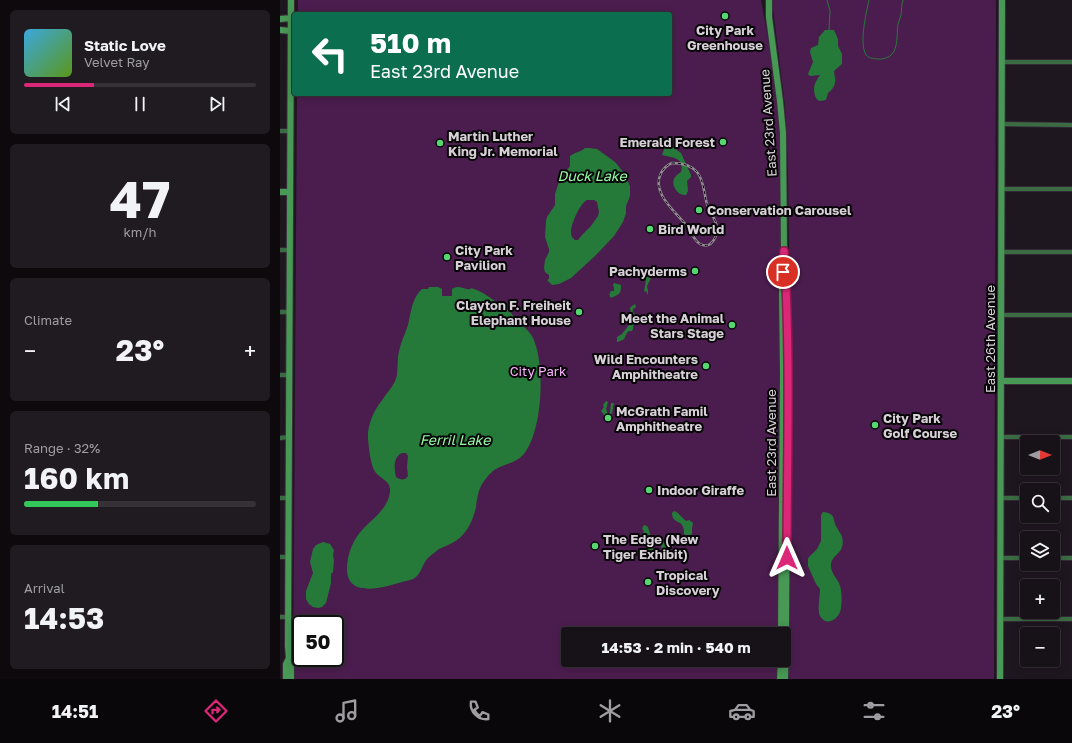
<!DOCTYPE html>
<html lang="en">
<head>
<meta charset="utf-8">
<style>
  :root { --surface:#171118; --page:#201a21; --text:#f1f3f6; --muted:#9e9da2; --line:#363137; --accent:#db2777 }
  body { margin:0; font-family:"Golos Text",sans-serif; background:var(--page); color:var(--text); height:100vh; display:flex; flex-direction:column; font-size:15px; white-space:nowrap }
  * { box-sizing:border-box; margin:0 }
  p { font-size:13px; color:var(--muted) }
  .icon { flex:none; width:22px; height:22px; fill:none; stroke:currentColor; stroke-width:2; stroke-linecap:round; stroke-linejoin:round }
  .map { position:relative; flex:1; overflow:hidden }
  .side { display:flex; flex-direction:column; gap:10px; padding:10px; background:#0d090d; width:280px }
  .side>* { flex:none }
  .guide { position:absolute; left:12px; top:12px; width:380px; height:84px; border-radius:4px; box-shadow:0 2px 10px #0003,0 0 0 1px var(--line); background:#0b6e4f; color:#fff; overflow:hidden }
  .needle { width:26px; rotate:90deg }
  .tools { position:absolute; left:740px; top:435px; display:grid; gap:8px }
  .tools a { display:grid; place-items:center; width:40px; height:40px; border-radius:4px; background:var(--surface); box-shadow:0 2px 10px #0003,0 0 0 1px var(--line); font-size:20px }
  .speed { position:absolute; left:12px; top:615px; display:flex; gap:8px; font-size:20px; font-weight:700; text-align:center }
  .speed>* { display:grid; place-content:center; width:52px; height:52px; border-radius:50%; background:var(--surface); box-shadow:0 2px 10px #0003,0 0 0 1px var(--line); line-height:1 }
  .speed .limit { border:2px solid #111; border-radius:6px; background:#fff; color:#111 }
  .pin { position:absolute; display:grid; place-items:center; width:34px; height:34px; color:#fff; margin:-17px; border:2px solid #fff; border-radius:50%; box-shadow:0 1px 4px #0007 }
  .me { position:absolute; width:44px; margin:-22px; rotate:0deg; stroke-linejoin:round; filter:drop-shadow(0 0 3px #0008) }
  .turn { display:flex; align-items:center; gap:14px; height:84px; padding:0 12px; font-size:18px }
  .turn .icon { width:52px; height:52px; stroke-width:2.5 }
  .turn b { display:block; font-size:28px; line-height:34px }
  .big { font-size:30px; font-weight:700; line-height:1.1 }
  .side .tile { flex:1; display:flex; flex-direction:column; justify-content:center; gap:6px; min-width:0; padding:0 14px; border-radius:6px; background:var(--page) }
  .side .dial { align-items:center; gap:0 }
  .dial b { font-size:52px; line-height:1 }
  .song { display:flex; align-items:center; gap:12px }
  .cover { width:48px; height:48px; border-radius:6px; background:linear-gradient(135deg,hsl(200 70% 55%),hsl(90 70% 35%)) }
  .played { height:4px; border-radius:2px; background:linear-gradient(90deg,var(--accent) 30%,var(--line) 30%) }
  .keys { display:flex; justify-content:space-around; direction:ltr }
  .heat { display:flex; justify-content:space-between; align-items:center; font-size:22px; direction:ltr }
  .charge { height:6px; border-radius:3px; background:linear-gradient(90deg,#34c759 32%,var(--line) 0) }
  .trip { position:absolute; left:281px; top:627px; width:230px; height:40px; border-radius:4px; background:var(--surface); box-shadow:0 2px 10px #0003,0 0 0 1px var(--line); font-weight:700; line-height:40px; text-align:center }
  .menu { display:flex; height:64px; justify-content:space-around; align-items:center; background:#09070a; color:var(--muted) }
  .menu .icon { width:28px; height:28px }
  .menu .current { color:var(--accent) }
  .menu b { font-size:18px; color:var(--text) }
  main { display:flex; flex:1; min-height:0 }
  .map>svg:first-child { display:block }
  .green { fill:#4b1d4e; fill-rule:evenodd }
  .water { fill:#267a39; fill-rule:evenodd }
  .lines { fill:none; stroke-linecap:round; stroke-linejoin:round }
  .stream { stroke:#267a39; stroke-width:1 }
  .street-casing { stroke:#39313a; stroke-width:5.5 }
  .secondary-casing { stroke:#39313a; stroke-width:8 }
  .street { stroke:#3a6b42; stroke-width:4 }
  .secondary { stroke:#489856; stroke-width:6 }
  .rail-casing { stroke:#918b92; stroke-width:2.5 }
  .rail { stroke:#070507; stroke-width:1; stroke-dasharray:3; stroke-linecap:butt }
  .route-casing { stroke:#8e194d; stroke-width:10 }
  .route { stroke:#db2777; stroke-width:7 }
  .poi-dot { fill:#56d671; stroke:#070507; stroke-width:1.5 }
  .labels { text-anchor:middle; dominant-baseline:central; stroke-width:4; stroke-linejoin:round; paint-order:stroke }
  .poi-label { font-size:13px; font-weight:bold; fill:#d7d1d7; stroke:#070507; text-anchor:start }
  .street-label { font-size:13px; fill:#d7d1d7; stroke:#070507 }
  .park-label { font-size:13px; fill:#fab3fd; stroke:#070507 }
  .water-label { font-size:14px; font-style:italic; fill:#93fca3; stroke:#070507 }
</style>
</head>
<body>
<main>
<section class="side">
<div class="tile">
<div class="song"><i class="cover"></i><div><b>Static Love</b><p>Velvet Ray</p></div></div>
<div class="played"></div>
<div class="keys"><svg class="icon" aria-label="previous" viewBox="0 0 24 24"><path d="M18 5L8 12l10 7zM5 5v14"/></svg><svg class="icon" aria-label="pause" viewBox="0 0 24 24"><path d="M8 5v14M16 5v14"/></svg><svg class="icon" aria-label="next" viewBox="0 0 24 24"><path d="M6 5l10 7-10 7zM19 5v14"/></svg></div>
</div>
<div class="tile dial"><b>47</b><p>km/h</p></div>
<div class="tile"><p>Climate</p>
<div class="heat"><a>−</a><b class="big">23°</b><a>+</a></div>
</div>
<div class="tile"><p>Range · 32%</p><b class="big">160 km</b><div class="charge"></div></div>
<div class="tile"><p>Arrival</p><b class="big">14:53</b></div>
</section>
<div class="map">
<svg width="792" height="679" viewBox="0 0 792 679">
  <rect width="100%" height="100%" fill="#1f1720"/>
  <path class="green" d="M18,0H481L494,72L498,107L500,140L501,199L500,304L501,365L498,423L499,454L498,634H288V660H498L497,679H13L17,94H390V14H18ZM21,624H55V658H21Z
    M492,0H716L714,679H508L509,620L511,398L508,171L505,106Z"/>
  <path class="water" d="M545,30H554L558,39V46L562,54V64L554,71C554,75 556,78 555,82C555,86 551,91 548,93L546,100C545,100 541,101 540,101C534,100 533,88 535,84C536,81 538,78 540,75L530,76L528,74L533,62L530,52L531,48L538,45L539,37Z
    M388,145L394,148L401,153L411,175V177L407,181L408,191L406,195C398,196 391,186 394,179C395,176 398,174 401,172C405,157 392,158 382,155L385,147Z
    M305,148H309L317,149L335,162L344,173L350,186V196L346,206V213L343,222L334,236L315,256L291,278L279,284L272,285L267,280L269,279V275L265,272L264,268L265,260L269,252V249L265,237L266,221L267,217L275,205V194L281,176L287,170L290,166V156C295,152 301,152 305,148ZM307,200H314L317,202L319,212L318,216L311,226L302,235L298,240H295C292,238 291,236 291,232C291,224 300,203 307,200Z
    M355,267C362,268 368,271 371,278L367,286L368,291V295L366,291L364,292L366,280L365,278L360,276L354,272L349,273L347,268Z
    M334,283L341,285C341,295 339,294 331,298C329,296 329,294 331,291H334V288L333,285Z
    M149,287H158L162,289V296H172V289C179,285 181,288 187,289C192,290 189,287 194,289C201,291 209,297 215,301C220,304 227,308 231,313C234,316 234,319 238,322C243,326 248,330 252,336C266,362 263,432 243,455C235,464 221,464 212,472C208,475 205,480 202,484C198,491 197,499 196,507C193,520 188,532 177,540C171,544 165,546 159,549C155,552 150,556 147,559C142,565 141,575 133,579C130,580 126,581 122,582C105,587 67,599 67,569C67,555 73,539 83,529C93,518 109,508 110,491C111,480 99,479 94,470C90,461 89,448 88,439C87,425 94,410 103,399C108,391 115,385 117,375C118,367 117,359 119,351C121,342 125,334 128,325C131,312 132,298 142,289H148ZM122,453H126L128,456L127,467L128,476C125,481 120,480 116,477C114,468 113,457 122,453Z
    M355,304L356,307L353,309C352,313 354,313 357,315V317L354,320L353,329L352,331C345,330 347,336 343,340C342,340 338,342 337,342V337L342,334L352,321L350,308L352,306Z
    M326,401L328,402L326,409L328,414H329L330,412L331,403H334L332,413L329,416L324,415L321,411L324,407L323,405Z
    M394,511C398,512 402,518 406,521L409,520L413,523L412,528V534L408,536L404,534C404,532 404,529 403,527C401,520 392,523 392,513Z
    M543,512C546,512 549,513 552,515C554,518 554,521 555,524C557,529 561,533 562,537C563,540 563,544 562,547C560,554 552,556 551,564C550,572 556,577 559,583C562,590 562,600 561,608C560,618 547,628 540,616C537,611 540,595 540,589L536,584L528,566V558L537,549L541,541V515Z
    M365,525L368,527C370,535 374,542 373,550L371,552L369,551L363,543L364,540L362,534L364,531L362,529L363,526Z
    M387,539C400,543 391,551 382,550L381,547L382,543Z
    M43,542L50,544L54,550L53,555L54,561L53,572L51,574V583L46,603L42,607L38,608L33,607L29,604L26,599V591L33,573L30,562L33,549L36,545Z"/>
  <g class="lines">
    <path class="stream" d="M547,0L550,11L549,30
      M589,0C586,14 579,43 586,55C590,59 595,59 601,59C620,57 616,38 618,24C619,21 620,18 621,15C622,10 621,5 623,0"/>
    <defs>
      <path id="street" d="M722,62H792
        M722,124L792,125
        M0,131H11
        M721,189H792
        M0,250H10
        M721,252H792
        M0,312H10
        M721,315H792
        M0,375H9
        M721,437H792
        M0,438L9,437
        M0,498H9
        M720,498H747
        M773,498H792
        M0,557H9
        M720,558H747
        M773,558H792
        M0,617H8
        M720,619H792"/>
      <path id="secondary" d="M489,0V17L500,101L503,133L504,251L507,302L508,362L506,630L505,679
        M0,19L11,18
        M0,30L11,31
        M0,192H10
        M721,381H792
        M501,634L503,374L502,289
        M6,679V664L9,658
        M11,679V665L9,658L8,646L11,0
        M500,679L501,660
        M720,679L722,0"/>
    </defs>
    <use href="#street" class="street-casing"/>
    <use href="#secondary" class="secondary-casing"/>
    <use href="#street" class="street"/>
    <use href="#secondary" class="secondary"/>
    <defs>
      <path id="rail" d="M392,163C401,163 411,165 417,172C424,180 424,194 427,204C430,212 437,221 437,229C438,232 436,235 435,238C432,244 427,248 420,244C414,241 410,230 406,225C395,211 371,193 381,173C384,168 387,165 392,163Z"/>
    </defs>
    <use href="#rail" class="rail-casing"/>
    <use href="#rail" class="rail"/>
  </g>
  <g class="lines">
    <defs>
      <path id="route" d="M503,272L504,251C511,353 507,456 507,558"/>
    </defs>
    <use href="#route" class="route-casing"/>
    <use href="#route" class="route"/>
  </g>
  <g class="poi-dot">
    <circle cx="445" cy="16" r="4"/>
    <circle cx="443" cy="142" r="4"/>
    <circle cx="160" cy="143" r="4"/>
    <circle cx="419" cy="210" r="4"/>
    <circle cx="370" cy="229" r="4"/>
    <circle cx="167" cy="257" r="4"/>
    <circle cx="415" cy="271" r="4"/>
    <circle cx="299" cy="312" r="4"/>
    <circle cx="452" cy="325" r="4"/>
    <circle cx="426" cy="366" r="4"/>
    <circle cx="328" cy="418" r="4"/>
    <circle cx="595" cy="425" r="4"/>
    <circle cx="369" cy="490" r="4"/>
    <circle cx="315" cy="546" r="4"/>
    <circle cx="368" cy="582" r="4"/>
  </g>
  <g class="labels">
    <g class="poi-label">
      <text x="445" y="30" text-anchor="middle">City Park<tspan x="445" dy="15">Greenhouse</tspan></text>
      <text x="168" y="136">Martin Luther<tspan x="168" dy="15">King Jr. Memorial</tspan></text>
      <text x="435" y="142" text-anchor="end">Emerald Forest</text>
      <text x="427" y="210">Conservation Carousel</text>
      <text x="378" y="229">Bird World</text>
      <text x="175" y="250">City Park<tspan x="175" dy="15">Pavilion</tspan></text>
      <text x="407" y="271" text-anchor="end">Pachyderms</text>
      <text x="291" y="305" text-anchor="end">Clayton F. Freiheit<tspan x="291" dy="15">Elephant House</tspan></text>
      <text x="444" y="318" text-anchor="end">Meet the Animal<tspan x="444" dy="15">Stars Stage</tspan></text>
      <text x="418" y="359" text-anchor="end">Wild Encounters<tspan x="418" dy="15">Amphitheatre</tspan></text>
      <text x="336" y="411">McGrath Famil<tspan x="336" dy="15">Amphitheatre</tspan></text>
      <text x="603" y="418">City Park<tspan x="603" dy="15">Golf Course</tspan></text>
      <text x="377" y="490">Indoor Giraffe</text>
      <text x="323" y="539">The Edge (New<tspan x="323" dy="15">Tiger Exhibit)</tspan></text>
      <text x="376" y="575">Tropical<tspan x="376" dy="15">Discovery</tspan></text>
    </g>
    <g class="street-label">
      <text transform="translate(488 123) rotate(-94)">East 23rd Avenue</text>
      <text transform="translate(710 339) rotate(-90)">East 26th Avenue</text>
      <text transform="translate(491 443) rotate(-90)">East 23rd Avenue</text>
    </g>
    <g class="park-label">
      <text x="258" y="371">City Park</text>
    </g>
    <g class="water-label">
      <text x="312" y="175">Duck Lake</text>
      <text x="175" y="439">Ferril Lake</text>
    </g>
  </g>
</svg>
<div class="tools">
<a><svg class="needle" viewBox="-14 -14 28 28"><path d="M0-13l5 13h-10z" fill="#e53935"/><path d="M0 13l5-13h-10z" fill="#9e9da2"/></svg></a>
<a><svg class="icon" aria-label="search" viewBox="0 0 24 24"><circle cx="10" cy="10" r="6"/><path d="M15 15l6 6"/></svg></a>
<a><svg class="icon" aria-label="layers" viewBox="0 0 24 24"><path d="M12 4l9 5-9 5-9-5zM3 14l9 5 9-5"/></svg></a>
<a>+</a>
<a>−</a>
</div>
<div class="speed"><div class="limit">50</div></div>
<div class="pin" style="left:503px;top:272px;background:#d93025"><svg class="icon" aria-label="arrive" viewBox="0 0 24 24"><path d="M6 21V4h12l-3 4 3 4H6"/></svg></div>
<svg class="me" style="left:507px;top:558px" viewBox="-20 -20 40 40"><path d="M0-17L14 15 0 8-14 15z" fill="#db2777" stroke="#fff" stroke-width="4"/></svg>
<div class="trip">14:53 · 2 min · 540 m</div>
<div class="guide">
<div class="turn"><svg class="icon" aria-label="left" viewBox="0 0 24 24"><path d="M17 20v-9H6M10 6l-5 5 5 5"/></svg><div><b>510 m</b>East 23rd Avenue</div></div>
</div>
</div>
</main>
<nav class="menu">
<b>14:51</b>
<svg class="icon current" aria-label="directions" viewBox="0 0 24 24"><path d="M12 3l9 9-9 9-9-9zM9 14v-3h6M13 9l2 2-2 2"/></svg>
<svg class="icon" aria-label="music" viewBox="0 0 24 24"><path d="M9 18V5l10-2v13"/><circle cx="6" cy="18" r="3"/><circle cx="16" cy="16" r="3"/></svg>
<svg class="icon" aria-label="phone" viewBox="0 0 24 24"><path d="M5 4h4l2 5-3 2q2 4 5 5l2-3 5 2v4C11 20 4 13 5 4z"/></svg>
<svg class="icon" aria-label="climate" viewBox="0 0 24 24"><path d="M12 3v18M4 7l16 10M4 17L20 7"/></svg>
<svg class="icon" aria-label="car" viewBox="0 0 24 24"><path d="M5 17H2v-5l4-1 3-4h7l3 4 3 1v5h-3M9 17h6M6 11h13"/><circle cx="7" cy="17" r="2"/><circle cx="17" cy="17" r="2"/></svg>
<svg class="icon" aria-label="filters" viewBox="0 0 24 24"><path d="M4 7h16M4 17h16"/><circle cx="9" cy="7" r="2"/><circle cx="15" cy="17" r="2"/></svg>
<b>23°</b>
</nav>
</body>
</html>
